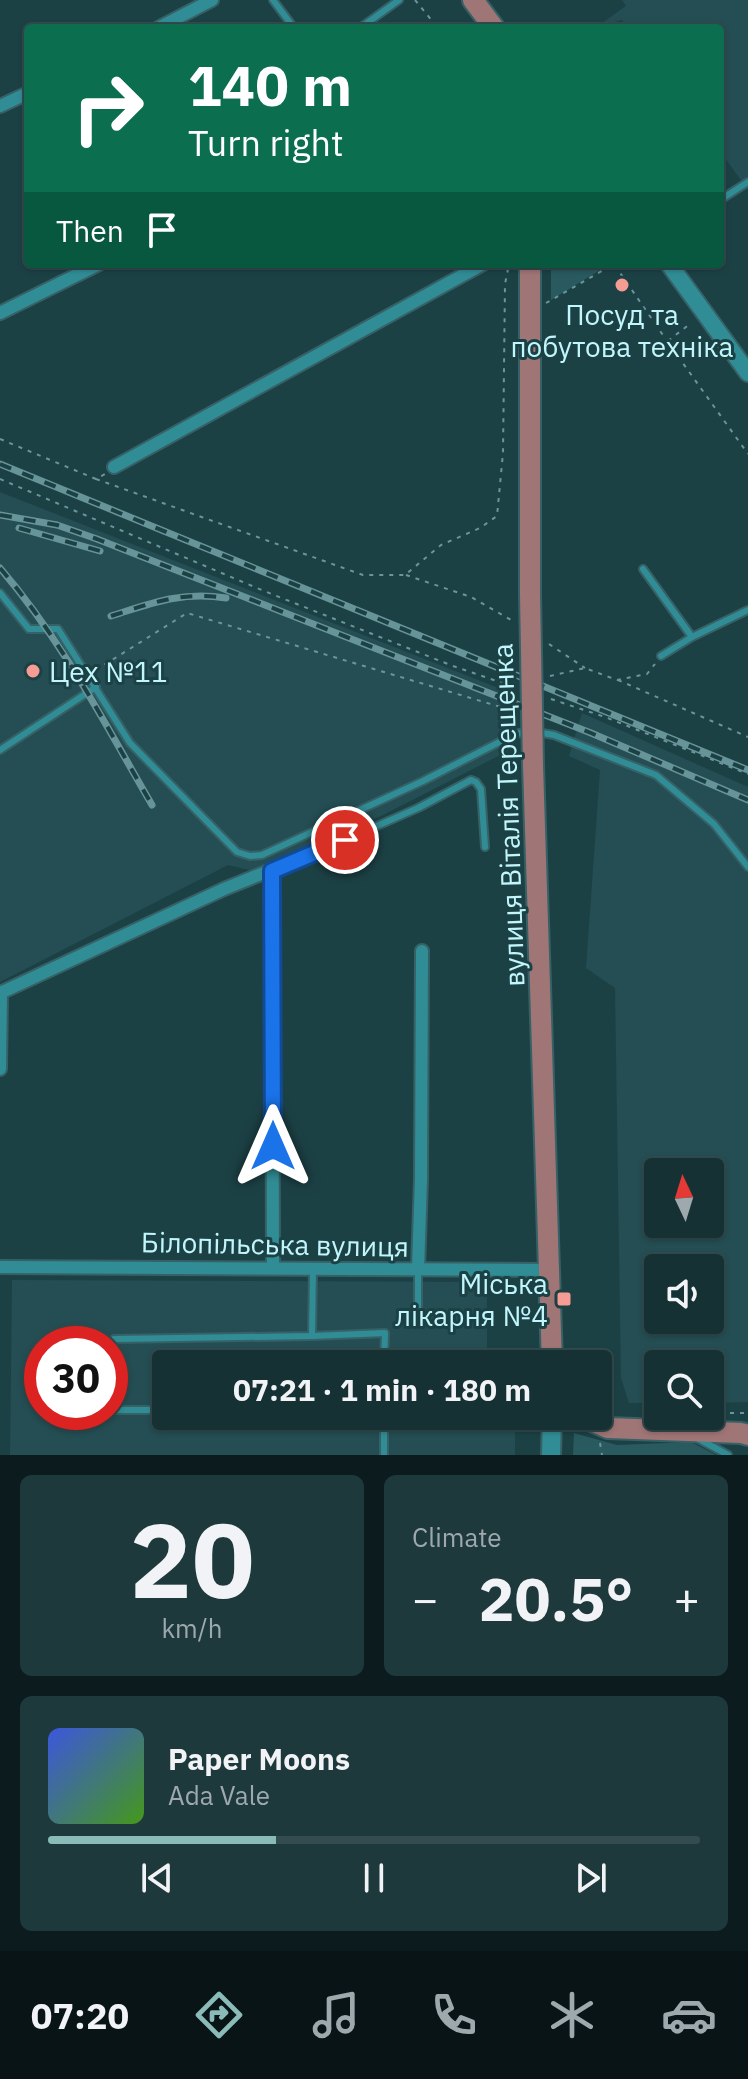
<!DOCTYPE html>
<html lang="en">
<head>
<meta charset="utf-8">
<style>
  :root { --surface:#153134; --page:#1e393c; --text:#f1f3f6; --muted:#9da9ac; --line:#344c4f; --accent:#8bbbb9 }
  body { margin:0; font-family:"IBM Plex Sans",sans-serif; background:var(--page); color:var(--text); height:100vh; display:flex; flex-direction:column; font-size:30px; white-space:nowrap }
  * { box-sizing:border-box; margin:0 }
  p { font-size:26px; color:var(--muted) }
  .icon { flex:none; width:44px; height:44px; fill:none; stroke:currentColor; stroke-width:2; stroke-linecap:round; stroke-linejoin:round }
  .map { position:relative; height:1455px; overflow:hidden }
  .panel { display:flex; flex-direction:column; gap:20px; padding:20px; background:#0c1b1d; flex:1 }
  .panel>* { flex:none }
  .hud { position:absolute; left:24px; top:24px; width:700px; height:244px; border-radius:8px; box-shadow:0 2px 6px #0004,0 0 0 2px var(--line); background:#0b6e4f; color:#fff; overflow:hidden }
  .needle { width:52px; rotate:356deg }
  .fabs { position:absolute; left:644px; top:1158px; display:grid; gap:16px }
  .fabs a { display:grid; place-items:center; width:80px; height:80px; border-radius:8px; background:var(--surface); box-shadow:0 2px 6px #0004,0 0 0 2px var(--line); font-size:40px }
  .speed { position:absolute; left:24px; top:1326px; display:flex; gap:16px; font-size:40px; font-weight:700; text-align:center }
  .speed>* { display:grid; place-content:center; width:104px; height:104px; border-radius:50%; background:var(--surface); box-shadow:0 2px 6px #0004,0 0 0 2px var(--line); line-height:1 }
  .speed .limit { border:12px solid #d22; background:#fff; color:#111 }
  .pin { position:absolute; display:grid; place-items:center; width:68px; height:68px; color:#fff; margin:-34px; border:4px solid #fff; border-radius:50%; box-shadow:0 2px 8px #0007 }
  .me { position:absolute; width:88px; margin:-44px; rotate:0deg; stroke-linejoin:round; filter:drop-shadow(0 0 6px #0008) }
  .turn { display:flex; align-items:center; gap:28px; height:168px; padding:0 32px; font-size:36px }
  .turn .icon { width:104px; height:104px; stroke-width:2.5 }
  .turn b { display:block; font-size:56px; line-height:68px }
  .then { display:flex; align-items:center; height:76px; padding:0 32px; background:#0003; gap:16px; font-size:30px }
  .big { font-size:60px; font-weight:700; line-height:1.1 }
  .panel .card { flex:1; display:flex; flex-direction:column; justify-content:center; gap:12px; min-width:0; padding:0 28px; border-radius:12px; background:var(--page) }
  .panel .dial { align-items:center; gap:0 }
  .dial b { font-size:104px; line-height:1 }
  .song { display:flex; align-items:center; gap:24px }
  .cover { width:96px; height:96px; border-radius:12px; background:linear-gradient(135deg,hsl(230 70% 55%),hsl(100 70% 35%)) }
  .played { height:8px; border-radius:4px; background:linear-gradient(90deg,var(--accent) 35%,var(--line) 35%) }
  .keys { display:flex; justify-content:space-around; direction:ltr }
  .heat { display:flex; justify-content:space-between; align-items:center; font-size:44px; direction:ltr }
  .panel .tiles { flex:1; display:grid; gap:20px; grid-template-columns:1fr 1fr }
  .card:last-child { grid-column:span 2 }
  .trip { position:absolute; left:152px; top:1350px; width:460px; height:80px; border-radius:8px; background:var(--surface); box-shadow:0 2px 6px #0004,0 0 0 2px var(--line); font-weight:700; line-height:80px; text-align:center }
  .tab-bar { display:flex; height:128px; justify-content:space-around; align-items:center; background:#081415; color:var(--muted) }
  .tab-bar .icon { width:56px; height:56px }
  .tab-bar .selected { color:var(--accent) }
  .tab-bar b { font-size:36px; color:var(--text) }
  .map>svg:first-child { display:block }
  .built { fill:#244e53; fill-rule:evenodd }
  .green { fill:#285a60 }
  .lines { fill:none; stroke-linecap:round; stroke-linejoin:round }
  .service-casing { stroke:#366166; stroke-width:10 }
  .minor-casing { stroke:#366166; stroke-width:16 }
  .tertiary-casing { stroke:#366166; stroke-width:20 }
  .secondary-casing { stroke:#366166; stroke-width:22 }
  .primary-casing { stroke:#366166; stroke-width:24 }
  .path { stroke:#6a969b; stroke-width:2; stroke-dasharray:4 6; stroke-linecap:butt }
  .service { stroke:#308d96; stroke-width:6 }
  .minor { stroke:#308d96; stroke-width:12 }
  .tertiary { stroke:#308d96; stroke-width:16 }
  .secondary { stroke:#308d96; stroke-width:18 }
  .primary { stroke:#a07575; stroke-width:20 }
  .rail-casing { stroke:#679498; stroke-width:7 }
  .rail { stroke:#1c4145; stroke-width:4; stroke-dasharray:12; stroke-linecap:butt }
  .primary-bridge-casing { stroke:#366166; stroke-width:24; stroke-linecap:butt }
  .primary-bridge { stroke:#a07575; stroke-width:20 }
  .route-casing { stroke:#114b97; stroke-width:20 }
  .route { stroke:#1a73e8; stroke-width:14 }
  .poi-dot { fill:#f59c94; stroke:#1c4145; stroke-width:3 }
  .labels { text-anchor:middle; dominant-baseline:central; stroke-width:6; stroke-linejoin:round; paint-order:stroke }
  .poi-label { font-size:28px; fill:#c1f6fc; stroke:#1c4145 }
  .street-label { font-size:28px; fill:#c1f6fc; stroke:#1c4145 }
</style>
</head>
<body>
<div class="map">
<svg width="748" height="1455" viewBox="0 0 748 1455">
  <rect width="100%" height="100%" fill="#1c4145"/>
  <path class="built" d="M622,0H748V190L720,151V28H628L622,20L598,26L626,6Z
    M0,492L511,693L514,748L381,816L254,871L228,865L0,982Z
    M582,713L748,787V1402L710,1403V1364H658V1403H629L621,1378L615,988L586,968L600,770L569,756ZM658,1172H710V1224H658ZM658,1268H710V1320H658Z
    M12,1280L487,1282V1364H166V1416L515,1417V1455H10ZM42,1344H110V1412H42Z"/>
  <path class="green" d="M551,264H610L551,300Z
    M574,1433L617,1445L691,1442L716,1455H573Z"/>
  <g class="lines">
    <defs>
      <path id="service" d="M273,0L294,28
        M360,28L399,0
        M720,200L748,182
        M643,569L692,637
        M0,593L29,629H58L130,743L237,852L250,856L262,855L423,781L515,734L530,731L554,735L656,775L714,824L748,867
        M661,656L692,637L748,610
        M0,750L96,687
        M345,840L418,808L471,780L476,782L481,789L485,847
        M313,1268L312,1336L385,1333L384,1364
        M418,1317V1269
        M166,1410H112L114,1339L312,1336
        M384,1416V1455
        M697,1438L728,1455"/>
      <path id="minor" d="M158,28L212,0
        M0,106L28,93
        M0,313L99,264
        M114,467L483,264
        M272,871L273,1268
        M0,993L224,889L345,840
        M0,1069L1,992
        M0,1267L550,1270
        M418,1269L421,1179L422,951"/>
      <path id="tertiary" d="M669,264L748,373"/>
      <path id="secondary" d="M551,1455L552,1416"/>
      <path id="primary" d="M473,0L494,28
        M530,264V594
        M533,765L552,1364
        M581,1416L608,1428L741,1433L748,1435"/>
    </defs>
    <use href="#service" class="service-casing"/>
    <use href="#minor" class="minor-casing"/>
    <use href="#tertiary" class="tertiary-casing"/>
    <use href="#secondary" class="secondary-casing"/>
    <use href="#primary" class="primary-casing"/>
    <path class="path" d="M415,0L438,28
      M546,303L614,264L667,341L748,454
      M668,341L691,323
      M0,439L96,479L105,474
      M0,479L264,591L453,666L514,687
      M96,479L363,575H405L441,545L480,528L497,516L503,453L505,284L509,264
      M406,575L471,597L513,621
      M549,644L585,668
      M96,670L187,613L514,711
      M550,676L585,668L617,680L647,674L655,664
      M618,680L748,737
      M551,699L605,717L748,774
      M598,1402L603,1407
      M710,1413H748
      M600,1443L602,1455"/>
    <use href="#service" class="service"/>
    <use href="#minor" class="minor"/>
    <use href="#tertiary" class="tertiary"/>
    <use href="#secondary" class="secondary"/>
    <use href="#primary" class="primary"/>
    <defs>
      <path id="rail" d="M0,464L748,770
        M0,515L57,525L97,539L591,733L748,800
        M19,528L100,551
        M0,568C62,640 105,724 152,805
        M111,616C152,603 182,591 226,598"/>
    </defs>
    <use href="#rail" class="rail-casing"/>
    <use href="#rail" class="rail"/>
    <defs>
      <path id="primary-bridge" d="M530,594L533,765"/>
    </defs>
    <use href="#primary-bridge" class="primary-bridge-casing"/>
    <use href="#primary-bridge" class="primary-bridge"/>
  </g>
  <g class="lines">
    <defs>
      <path id="route" d="M273,1146L272,871L345,840"/>
    </defs>
    <use href="#route" class="route-casing"/>
    <use href="#route" class="route"/>
  </g>
  <g class="poi-dot">
    <circle cx="622" cy="285" r="8"/>
    <circle cx="33" cy="671" r="8"/>
    <rect x="556" y="1291" width="16" height="16" rx="4"/>
  </g>
  <g class="labels">
    <g class="poi-label">
      <text x="622" y="314">Посуд та<tspan x="622" dy="32">побутова техніка</tspan></text>
      <text x="49" y="671" text-anchor="start">Цех №11</text>
      <text x="548" y="1283" text-anchor="end">Міська<tspan x="548" dy="32">лікарня №4</tspan></text>
    </g>
    <g class="street-label">
      <text transform="translate(508 815) rotate(-92)">вулиця Віталія Терещенка</text>
      <text transform="translate(275 1244) rotate(1)">Білопільська вулиця</text>
    </g>
  </g>
</svg>
<div class="fabs">
<a><svg class="needle" viewBox="-14 -14 28 28"><path d="M0-13l5 13h-10z" fill="#e53935"/><path d="M0 13l5-13h-10z" fill="#9da9ac"/></svg></a>
<a><svg class="icon" aria-label="sound" viewBox="0 0 24 24"><path d="M4 9h4l5-4v14l-5-4H4zM17 9q2 3 0 6"/></svg></a>
<a><svg class="icon" aria-label="search" viewBox="0 0 24 24"><circle cx="10" cy="10" r="6"/><path d="M15 15l6 6"/></svg></a>
</div>
<div class="speed"><div class="limit">30</div></div>
<div class="pin" style="left:345px;top:840px;background:#d93025"><svg class="icon" aria-label="arrive" viewBox="0 0 24 24"><path d="M6 21V4h12l-3 4 3 4H6"/></svg></div>
<svg class="me" style="left:273px;top:1146px" viewBox="-20 -20 40 40"><path d="M0-17L14 15 0 8-14 15z" fill="#1a73e8" stroke="#fff" stroke-width="4"/></svg>
<div class="trip">07:21 · 1 min · 180 m</div>
<div class="hud">
<div class="turn"><svg class="icon" aria-label="right" viewBox="0 0 24 24"><path d="M7 20v-9h11M14 6l5 5-5 5"/></svg><div><b>140 m</b>Turn right</div></div>
<div class="then">Then<svg class="icon" aria-label="arrive" viewBox="0 0 24 24"><path d="M6 21V4h12l-3 4 3 4H6"/></svg></div>
</div>
</div>
<section class="panel">
<div class="tiles">
<div class="card dial"><b>20</b><p>km/h</p></div>
<div class="card"><p>Climate</p>
<div class="heat"><a>−</a><b class="big">20.5°</b><a>+</a></div>
</div>
<div class="card">
<div class="song"><i class="cover"></i><div><b>Paper Moons</b><p>Ada Vale</p></div></div>
<div class="played"></div>
<div class="keys"><svg class="icon" aria-label="previous" viewBox="0 0 24 24"><path d="M18 5L8 12l10 7zM5 5v14"/></svg><svg class="icon" aria-label="pause" viewBox="0 0 24 24"><path d="M8 5v14M16 5v14"/></svg><svg class="icon" aria-label="next" viewBox="0 0 24 24"><path d="M6 5l10 7-10 7zM19 5v14"/></svg></div>
</div>
</div>
</section>
<nav class="tab-bar">
<b>07:20</b>
<svg class="icon selected" aria-label="directions" viewBox="0 0 24 24"><path d="M12 3l9 9-9 9-9-9zM9 14v-3h6M13 9l2 2-2 2"/></svg>
<svg class="icon" aria-label="music" viewBox="0 0 24 24"><path d="M9 18V5l10-2v13"/><circle cx="6" cy="18" r="3"/><circle cx="16" cy="16" r="3"/></svg>
<svg class="icon" aria-label="phone" viewBox="0 0 24 24"><path d="M5 4h4l2 5-3 2q2 4 5 5l2-3 5 2v4C11 20 4 13 5 4z"/></svg>
<svg class="icon" aria-label="climate" viewBox="0 0 24 24"><path d="M12 3v18M4 7l16 10M4 17L20 7"/></svg>
<svg class="icon" aria-label="car" viewBox="0 0 24 24"><path d="M5 17H2v-5l4-1 3-4h7l3 4 3 1v5h-3M9 17h6M6 11h13"/><circle cx="7" cy="17" r="2"/><circle cx="17" cy="17" r="2"/></svg>
</nav>
</body>
</html>
